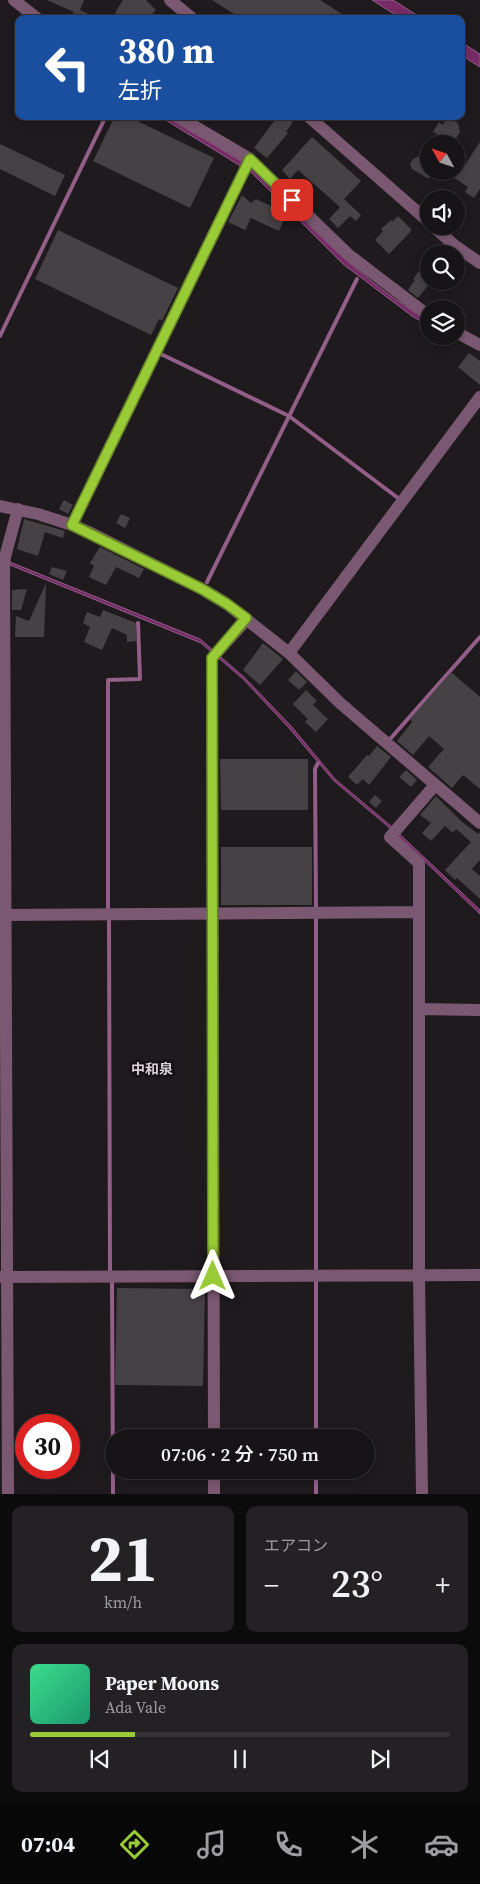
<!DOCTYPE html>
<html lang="ja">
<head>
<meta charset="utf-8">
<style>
  :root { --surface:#161416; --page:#232123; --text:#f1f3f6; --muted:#9e9ea1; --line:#353335; --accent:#99cb36 }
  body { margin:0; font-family:"Source Serif 4","Noto Sans JP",serif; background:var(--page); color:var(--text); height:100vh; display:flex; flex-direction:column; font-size:19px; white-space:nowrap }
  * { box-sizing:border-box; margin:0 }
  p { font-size:16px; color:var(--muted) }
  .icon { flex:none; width:28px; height:28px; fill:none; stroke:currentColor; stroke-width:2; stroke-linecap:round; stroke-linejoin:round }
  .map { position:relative; height:1494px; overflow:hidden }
  .panel { display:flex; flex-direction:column; gap:12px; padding:12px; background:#0c0b0c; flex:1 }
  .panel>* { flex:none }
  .top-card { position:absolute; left:15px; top:15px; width:450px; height:105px; border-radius:10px; box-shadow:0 2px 8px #0003,0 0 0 1px var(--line); background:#1a4fa0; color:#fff; overflow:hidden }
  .needle { width:32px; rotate:310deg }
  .buttons { position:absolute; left:420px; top:135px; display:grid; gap:10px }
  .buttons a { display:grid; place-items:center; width:45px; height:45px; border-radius:50%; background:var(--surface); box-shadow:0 2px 8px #0003,0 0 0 1px var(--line); font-size:25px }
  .speed { position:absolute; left:15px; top:1414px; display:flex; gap:10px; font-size:25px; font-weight:700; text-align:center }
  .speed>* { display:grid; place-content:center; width:65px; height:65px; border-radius:50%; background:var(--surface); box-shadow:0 2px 8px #0003,0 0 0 1px var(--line); line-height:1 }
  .speed .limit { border:8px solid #d22; background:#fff; color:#111 }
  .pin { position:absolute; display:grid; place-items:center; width:42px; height:42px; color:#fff; margin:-21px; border-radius:10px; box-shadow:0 2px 8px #0006 }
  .me { position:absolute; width:55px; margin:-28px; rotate:0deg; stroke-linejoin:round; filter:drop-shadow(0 0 4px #0008) }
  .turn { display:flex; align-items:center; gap:18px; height:105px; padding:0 20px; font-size:22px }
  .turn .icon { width:65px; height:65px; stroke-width:2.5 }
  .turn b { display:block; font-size:35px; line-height:42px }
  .big { font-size:38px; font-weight:600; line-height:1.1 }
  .panel .tile { flex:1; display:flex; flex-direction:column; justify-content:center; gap:8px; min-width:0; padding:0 18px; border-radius:10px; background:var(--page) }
  .panel .dial { align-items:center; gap:0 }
  .dial b { font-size:65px; line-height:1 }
  .song { display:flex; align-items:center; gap:15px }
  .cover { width:60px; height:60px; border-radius:8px; background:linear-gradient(135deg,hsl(150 70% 55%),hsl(160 70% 35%)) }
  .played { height:5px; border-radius:2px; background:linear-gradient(90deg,var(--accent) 25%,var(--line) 25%) }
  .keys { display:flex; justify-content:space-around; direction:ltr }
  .heat { display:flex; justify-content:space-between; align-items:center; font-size:28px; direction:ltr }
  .panel .tiles { flex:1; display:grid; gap:12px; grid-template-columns:1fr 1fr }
  .tile:last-child { grid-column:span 2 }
  .trip { position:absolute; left:105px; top:1429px; width:270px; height:50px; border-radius:25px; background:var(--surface); box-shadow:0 2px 8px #0003,0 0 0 1px var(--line); font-weight:600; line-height:50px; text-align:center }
  .tabs { display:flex; height:80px; justify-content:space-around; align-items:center; background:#090809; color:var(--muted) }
  .tabs .icon { width:35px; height:35px }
  .tabs .current { color:var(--accent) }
  .tabs b { font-size:22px; color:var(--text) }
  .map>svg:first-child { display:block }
  .water { fill:#762b66; stroke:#935e88 }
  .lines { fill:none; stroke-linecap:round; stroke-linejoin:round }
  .stream { stroke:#935e88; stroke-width:4 }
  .building { fill:#464145 }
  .minor { stroke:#7a5871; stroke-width:12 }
  .route-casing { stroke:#638423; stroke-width:12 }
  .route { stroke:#99cb36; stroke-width:9 }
  .labels { text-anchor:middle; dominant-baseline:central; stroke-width:5; stroke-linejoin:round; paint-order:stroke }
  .neighbourhood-label { font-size:14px; font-weight:bold; fill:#d8d2d6; stroke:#151114 }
</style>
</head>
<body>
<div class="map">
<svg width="480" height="1494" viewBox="0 0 480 1494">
  <rect width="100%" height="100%" fill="#1e1a1d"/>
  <path class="water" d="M372,0H393L423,19H402Z
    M461,42L480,54V67L461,55Z
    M159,116H165L241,161L254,171C309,225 362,282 429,321V326L412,316L343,264L252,173Z
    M10,562L200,639L244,677L291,726L335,779L392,827L480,910V914L391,829L334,781L289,728L243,679L201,643L10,565Z"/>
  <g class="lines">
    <path class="stream" d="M0,336L106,116
      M163,355L289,416L398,498
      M207,582L357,279
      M391,738L480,637
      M316,909L315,769L318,763
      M108,910V680L140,679L138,623
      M109,918L110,1273
      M316,1273V917
      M112,1281L113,1494
      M316,1281V1438
      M316,1470V1494"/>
  </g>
  <path class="building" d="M47,0H84L80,10L100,19H68L74,12Z
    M123,0H146L156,10L148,19H123L115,13Z
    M212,0H320L350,19H242Z
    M115,116H127L214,158L190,208L93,161Z
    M278,116H285L293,122L286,132L288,133L267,158L254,148Z
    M452,120L458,123L460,132L453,144H431L437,134L433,132L439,122L443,125L445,121Z
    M312,137L361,181L344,199L361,215L356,221L350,216L338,228L329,219L340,207L298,170L290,179L282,170Z
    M480,142V189L474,198L465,192L468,187L444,171H459L461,167L463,168Z
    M0,144L65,175L55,196L0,169Z
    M429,145V179L412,169L410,164L413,159L419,156L421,157Z
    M242,195L251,203L256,199L282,211L280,215L285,218L279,231L251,218L245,230L228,222Z
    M398,216L412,230L389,254L375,240L383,231L381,229L391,220L392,222Z
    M58,230L178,288L162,321L159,319L151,335L35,279Z
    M429,258V284L418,298L408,290L415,280L413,279Z
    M469,353L480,361V385L458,367Z
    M64,500L73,505L68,514L59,509Z
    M121,514L130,518L125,528L116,523Z
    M24,519L65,531L63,538L45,532L38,556L17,549Z
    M100,547L144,569L139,578L116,567L106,585L89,577L94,566L90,563Z
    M52,567L67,571L63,580L49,574Z
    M46,583L44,637H15L16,616L29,621Z
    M27,589L21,610H12V590Z
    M103,610L136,623L137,641L127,642V635L112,628L102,650L84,642L90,627L83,623L87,612L100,617Z
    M263,643L283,659L260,685L243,670Z
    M296,671L307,682L299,690L288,680Z
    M451,672L480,697V789L463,775L452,788L428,767L444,749L429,736L413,755L397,741L412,722L410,719Z
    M306,690L317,701L313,705L328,719L316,732L305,722L308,719L293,704Z
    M377,746L391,757L369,785L363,779L357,785L348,777L367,755L369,756Z
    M220,759H308V810H221Z
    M406,770L417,780L411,787L399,777Z
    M375,795L382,801L376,808L369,802Z
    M436,796L461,821L478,834L480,832V860L472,869L480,876V899L457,878L455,880L445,870L471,842L456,829L453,833L445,826L431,841L422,833L431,823L420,815Z
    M221,847H312V905H221Z
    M117,1288L205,1289L203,1386L115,1385Z"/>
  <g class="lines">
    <path class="minor" d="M14,0L38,19
      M170,0L193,19
      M177,116L250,159L349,255L429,316
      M308,116L429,222
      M433,226L454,245L480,263
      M456,332L480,345
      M0,506L38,514L72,525L91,533L202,589L227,604L289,653L340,703L480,823
      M72,525L250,159
      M289,653L480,397
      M6,915L419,912
      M419,1009L480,1010
      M0,1277L480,1275
      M214,1438L212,658L247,619
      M214,1470V1494
      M8,1494L4,566L5,557L18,509
      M422,1494L419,1275V863L390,837L435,785"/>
  </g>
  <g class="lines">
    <defs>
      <path id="route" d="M213,1276L212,658L246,618L227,604L202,589L72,525L250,159L292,200"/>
    </defs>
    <use href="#route" class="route-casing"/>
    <use href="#route" class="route"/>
  </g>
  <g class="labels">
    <g class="neighbourhood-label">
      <text x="152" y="1069">中和泉</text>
    </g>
  </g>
</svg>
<div class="buttons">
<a><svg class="needle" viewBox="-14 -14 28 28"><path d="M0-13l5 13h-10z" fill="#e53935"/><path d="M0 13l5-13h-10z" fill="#9e9ea1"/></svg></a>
<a><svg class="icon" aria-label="sound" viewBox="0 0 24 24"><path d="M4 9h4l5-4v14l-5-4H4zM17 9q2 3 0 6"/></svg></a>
<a><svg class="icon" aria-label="search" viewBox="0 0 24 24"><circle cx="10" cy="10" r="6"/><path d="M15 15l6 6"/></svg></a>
<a><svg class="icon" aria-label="layers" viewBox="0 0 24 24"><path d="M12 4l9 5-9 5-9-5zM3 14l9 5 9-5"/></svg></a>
</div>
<div class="speed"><div class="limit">30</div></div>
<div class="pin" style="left:292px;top:200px;background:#d93025"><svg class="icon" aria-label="arrive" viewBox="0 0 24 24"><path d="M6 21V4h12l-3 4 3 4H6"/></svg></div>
<svg class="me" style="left:213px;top:1276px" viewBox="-20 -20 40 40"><path d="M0-17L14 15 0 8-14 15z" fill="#99cb36" stroke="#fff" stroke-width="4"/></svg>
<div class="trip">07:06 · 2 分 · 750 m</div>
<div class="top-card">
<div class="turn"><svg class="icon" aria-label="left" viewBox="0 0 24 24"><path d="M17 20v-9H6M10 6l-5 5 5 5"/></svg><div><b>380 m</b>左折</div></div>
</div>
</div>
<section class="panel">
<div class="tiles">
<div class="tile dial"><b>21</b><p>km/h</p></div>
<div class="tile"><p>エアコン</p>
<div class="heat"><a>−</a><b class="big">23°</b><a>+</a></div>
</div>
<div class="tile">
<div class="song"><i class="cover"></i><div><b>Paper Moons</b><p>Ada Vale</p></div></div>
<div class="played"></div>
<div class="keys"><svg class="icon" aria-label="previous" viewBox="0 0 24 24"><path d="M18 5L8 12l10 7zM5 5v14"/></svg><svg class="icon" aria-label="pause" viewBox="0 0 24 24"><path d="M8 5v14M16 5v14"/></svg><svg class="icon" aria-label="next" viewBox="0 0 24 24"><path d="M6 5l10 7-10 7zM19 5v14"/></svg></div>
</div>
</div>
</section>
<nav class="tabs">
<b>07:04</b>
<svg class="icon current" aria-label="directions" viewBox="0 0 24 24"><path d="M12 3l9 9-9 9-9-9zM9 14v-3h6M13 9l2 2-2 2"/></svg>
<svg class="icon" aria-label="music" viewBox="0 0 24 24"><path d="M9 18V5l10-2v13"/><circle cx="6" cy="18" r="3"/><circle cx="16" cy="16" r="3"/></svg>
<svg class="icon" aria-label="phone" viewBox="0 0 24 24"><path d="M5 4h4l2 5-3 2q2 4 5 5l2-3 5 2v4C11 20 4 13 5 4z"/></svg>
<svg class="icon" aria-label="climate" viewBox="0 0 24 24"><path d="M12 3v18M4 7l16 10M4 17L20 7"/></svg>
<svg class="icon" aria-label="car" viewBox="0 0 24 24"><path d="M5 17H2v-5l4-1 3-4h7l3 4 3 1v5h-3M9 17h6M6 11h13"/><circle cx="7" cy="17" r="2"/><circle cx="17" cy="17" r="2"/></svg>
</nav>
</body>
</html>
